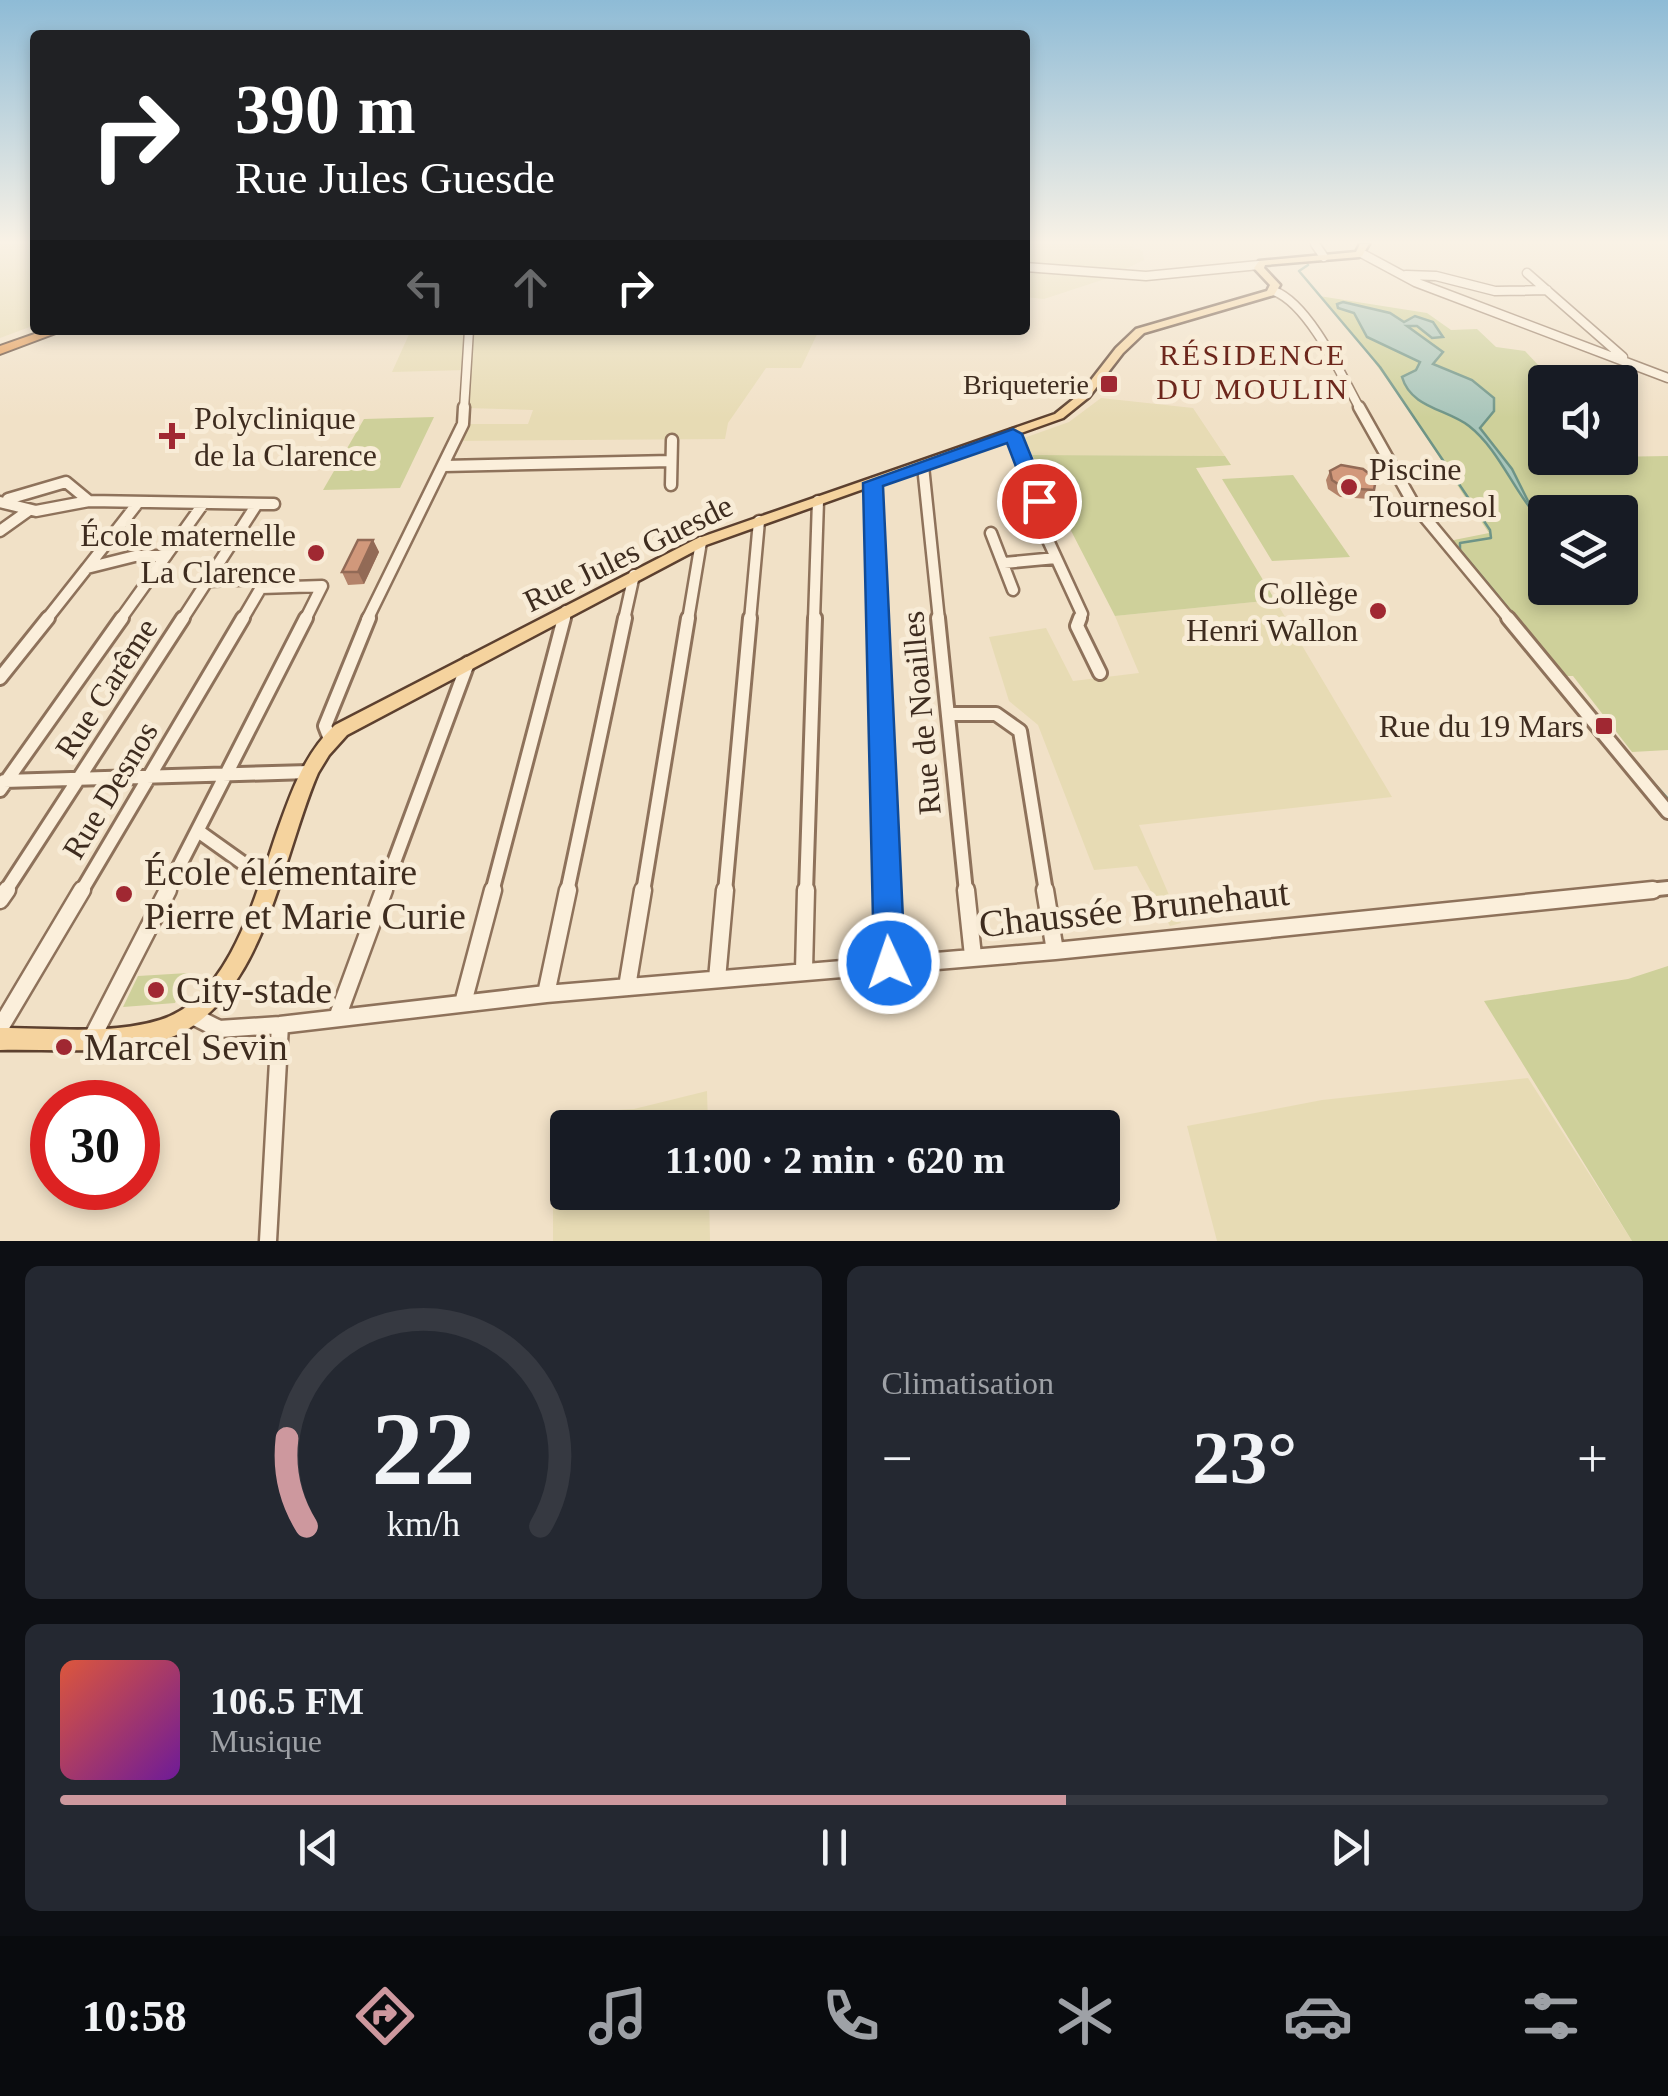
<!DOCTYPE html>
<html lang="fr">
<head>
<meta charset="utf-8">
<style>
  :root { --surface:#171b24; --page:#242831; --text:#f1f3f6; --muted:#9ea1a6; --line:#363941; --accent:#cd989e }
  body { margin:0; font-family:Georgia,serif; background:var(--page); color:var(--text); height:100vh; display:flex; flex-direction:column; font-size:38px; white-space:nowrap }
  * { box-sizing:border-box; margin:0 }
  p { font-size:32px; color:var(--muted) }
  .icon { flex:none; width:55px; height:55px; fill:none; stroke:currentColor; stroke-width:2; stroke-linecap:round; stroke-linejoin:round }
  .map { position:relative; height:1241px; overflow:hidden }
  .details { display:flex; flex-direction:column; gap:25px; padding:25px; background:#0d0f14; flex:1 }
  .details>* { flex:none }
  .guide { position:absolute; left:30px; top:30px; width:1000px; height:305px; border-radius:10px; box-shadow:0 5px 15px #0003; background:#202124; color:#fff; overflow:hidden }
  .fabs { position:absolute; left:1528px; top:365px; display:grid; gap:20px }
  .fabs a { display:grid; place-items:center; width:110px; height:110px; border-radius:10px; background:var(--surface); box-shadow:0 5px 15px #0003; font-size:50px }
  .speed { position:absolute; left:30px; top:1080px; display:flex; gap:20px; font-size:50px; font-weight:700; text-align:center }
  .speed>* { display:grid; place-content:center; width:130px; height:130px; border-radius:50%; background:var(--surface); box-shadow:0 5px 15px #0003; line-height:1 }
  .speed .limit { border:15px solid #d22; background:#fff; color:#111 }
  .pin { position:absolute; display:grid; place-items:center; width:85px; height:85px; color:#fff; margin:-42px; border:5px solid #fff; border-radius:50%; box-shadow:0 2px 10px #0007 }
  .me { position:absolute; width:110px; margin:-55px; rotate:357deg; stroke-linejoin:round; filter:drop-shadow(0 0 8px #0008) }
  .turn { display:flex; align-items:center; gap:35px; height:210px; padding:0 40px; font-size:45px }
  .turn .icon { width:130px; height:130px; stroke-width:2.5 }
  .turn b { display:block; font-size:70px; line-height:85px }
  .lanes { display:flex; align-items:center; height:95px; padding:0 40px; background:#0003; justify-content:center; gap:50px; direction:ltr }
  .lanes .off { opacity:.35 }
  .big { font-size:75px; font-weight:700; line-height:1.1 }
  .details .card { flex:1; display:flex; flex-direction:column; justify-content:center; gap:15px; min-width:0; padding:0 35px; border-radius:15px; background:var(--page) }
  .details .dial { align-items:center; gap:0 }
  .dial svg { height:260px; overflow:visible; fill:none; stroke:var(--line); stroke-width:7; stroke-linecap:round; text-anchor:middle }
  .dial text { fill:var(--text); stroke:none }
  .song { display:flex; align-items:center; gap:30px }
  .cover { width:120px; height:120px; border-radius:15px; background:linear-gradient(135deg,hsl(10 70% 55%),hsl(280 70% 35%)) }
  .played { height:10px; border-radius:5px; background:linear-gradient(90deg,var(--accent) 65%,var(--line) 65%) }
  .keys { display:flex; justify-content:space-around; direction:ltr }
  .heat { display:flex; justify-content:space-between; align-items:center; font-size:55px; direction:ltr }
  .details .tiles { flex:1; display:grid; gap:25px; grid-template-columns:1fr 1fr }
  .card:last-child { grid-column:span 2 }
  .trip { position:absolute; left:550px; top:1110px; width:570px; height:100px; border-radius:10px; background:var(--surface); box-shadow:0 5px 15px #0003; font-weight:700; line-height:100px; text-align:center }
  .tabs { display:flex; height:160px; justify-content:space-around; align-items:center; background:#090b0e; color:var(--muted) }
  .tabs .icon { width:70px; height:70px }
  .tabs .active { color:var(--accent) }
  .tabs b { font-size:45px; color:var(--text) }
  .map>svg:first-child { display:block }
  .farmland { fill:#e7dbb4 }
  .green { fill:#ced09a; fill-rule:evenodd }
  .water { fill:#a8c5ba; stroke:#6e9487; stroke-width:2.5 }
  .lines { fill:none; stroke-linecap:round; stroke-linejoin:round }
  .stream { stroke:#6e9487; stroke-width:2.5 }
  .minor-far3-casing { stroke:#8e725b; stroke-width:11 }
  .minor-far2-casing { stroke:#8e725b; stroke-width:15 }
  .minor-far1-casing { stroke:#8e725b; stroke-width:18 }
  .minor-casing { stroke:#8e725b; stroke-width:21 }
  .major-casing { stroke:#5c402f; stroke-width:5 }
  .highway-casing { stroke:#5c402f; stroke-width:4 }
  .minor-far3 { stroke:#fbefdb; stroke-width:8 }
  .minor-far2 { stroke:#fbefdb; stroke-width:10 }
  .minor-far1 { stroke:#fbefdb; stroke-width:12 }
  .minor { stroke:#fbefdb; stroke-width:16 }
  .major { fill:#f5d39e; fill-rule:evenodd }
  .highway { fill:#e39955; fill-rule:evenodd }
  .wall { fill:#b4836a }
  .shaded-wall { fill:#926a56 }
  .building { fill:#d1987b; stroke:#926a56; stroke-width:2.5 }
  .route { fill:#1a73e8; stroke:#114b97; stroke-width:2.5 }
  .poi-dot { fill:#a02832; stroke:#f8ecd7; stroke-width:4 }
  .labels { text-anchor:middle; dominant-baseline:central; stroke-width:10; stroke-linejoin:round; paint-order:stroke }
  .far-poi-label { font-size:28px; fill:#3e2c1f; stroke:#f8ecd7; text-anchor:end }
  .far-neighbourhood-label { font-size:30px; letter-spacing:2.5px; fill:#6d271c; stroke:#f8ecd7 }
  .poi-label { font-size:32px; fill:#3e2c1f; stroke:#f8ecd7; text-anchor:end }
  .street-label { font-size:32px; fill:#3e2c1f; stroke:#f8ecd7 }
  .near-poi-label { font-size:38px; fill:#3e2c1f; stroke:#f8ecd7; text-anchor:start }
  .near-street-label { font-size:38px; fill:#3e2c1f; stroke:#f8ecd7 }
</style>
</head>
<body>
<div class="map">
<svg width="1668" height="1241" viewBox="0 0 1668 1241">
  <rect width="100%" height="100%" fill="#f1e1c7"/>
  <path class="farmland" d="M0,244H35V325L0,338Z
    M1025,244H1125L1143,251L1144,260L1105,279L1044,299L1025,297Z
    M411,330H819L801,368H766L728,423L725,439L456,441L463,424H528L533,410L466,408V370L392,372Z
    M1101,398L1193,408L1225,456L1032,455L1024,438L1069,422Z
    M1275,600L1392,797L1139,825L1181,923L1170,926L1137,866L1094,870L1038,725L1009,701L989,637L1046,628L1073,681L1139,673L1115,616Z
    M1528,1078L1632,1241H1217L1187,1126L1322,1100Z
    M707,1091L708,1127L568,1128V1192L709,1193L710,1241H553V1114L634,1109Z"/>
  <path class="green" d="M1319,296L1427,313L1451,330L1477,329L1496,347L1525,351L1554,382H1545V458L1668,456V750L1632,752L1573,676H1560L1449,541L1489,533C1432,449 1390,372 1319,296ZM1545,512H1620V588H1545Z
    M434,417L400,488L323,490L364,419Z
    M1032,455L1225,456L1231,465L1196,468L1275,600L1115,616Z
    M1293,475L1350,557L1272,561L1222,479Z
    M1668,966V1241H1632L1484,1001L1628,979Z
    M188,973L175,1003L123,1007L138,976Z"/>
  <path class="water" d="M1343,302L1390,313L1404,322L1415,316L1433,322L1443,337L1432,338L1417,326H1407L1443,352L1433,364L1472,380L1494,398V411L1480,428L1512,469L1528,501L1545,515V525C1515,496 1501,451 1469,426C1447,409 1411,408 1402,377L1416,370L1420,362L1367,337L1354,313L1338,308L1337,304Z"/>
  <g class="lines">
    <path class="stream" d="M1308,265L1299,271L1380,367L1490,530L1491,538L1460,543V550L1532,637
      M1626,752L1668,799"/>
    <defs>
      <path id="minor-far3" d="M1315,244L1324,257
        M1361,253L1415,282L1668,378
        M1025,267L1146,276L1259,265
        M1527,273L1623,357
        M1406,275L1436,276L1495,291L1547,290
        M1274,291C1309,304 1342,376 1360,409
        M464,409L469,330"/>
      <path id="minor-far2" d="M1359,407L1413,503L1510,620
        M1013,434L1039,501L1035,512L1082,614L1079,620
        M444,466L671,461
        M923,466L939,620
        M873,483L878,620
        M671,485L672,440
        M8,499L66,482L89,501
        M0,502L36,511L89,501L274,504
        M0,531L28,511
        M991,533L1013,590
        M1004,563L1056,558
        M87,568L137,504
        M207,581L266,579L242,620
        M261,588L322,586L305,620
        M46,620L87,568L135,556H166
        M120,620L203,504
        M182,620L257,504
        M367,620L463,424L464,407
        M564,620L566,611
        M624,620L634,575
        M688,620L701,542
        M750,620L759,521
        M814,620L818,501"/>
      <path id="minor-far1" d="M877,618L887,892
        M938,618L966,892
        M1080,618L1077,626L1100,673
        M1508,618L1668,812
        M0,678L48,618
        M949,714H996L1020,731L1046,892
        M330,739L325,726L369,618
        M4,781L309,772
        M0,790L122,618
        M198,831L268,881
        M5,892L183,618
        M81,892L243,618
        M166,892L306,618
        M383,892L468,663
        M492,892L564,618
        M567,892L625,618
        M643,892L688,618
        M725,892L750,618
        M806,892L815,618
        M1629,892L1668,888"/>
      <path id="minor" d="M887,890L889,963
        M966,890L973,956
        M1045,890L1055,951
        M0,900L7,890
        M804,970L806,890
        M717,979L725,890
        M627,987L643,890
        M546,994L568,890
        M463,1003L493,890
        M191,1015L219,1029L280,1025L546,994L1055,951L1653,890
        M337,1018L384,890
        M0,1028L82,890
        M93,1036L168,890
        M268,1241L280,1025"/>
      <path id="major" d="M1360,244H1369L1362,256L1359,257L1265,265L1264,268L1280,285L1274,295L1144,333L1123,353L1089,397L1063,418L706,545L347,735L329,755L318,773C280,860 262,1018 153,1043C104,1054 50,1049 0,1050V1028C50,1028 112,1035 160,1020C231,998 256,893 277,832C291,793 304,754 335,725L696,539L1055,414L1081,393L1116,348L1136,329L1267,291L1270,285L1254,268L1259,261L1356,252Z"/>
      <path id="highway" d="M46,330H64L0,354V346Z"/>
    </defs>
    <use href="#minor-far3" class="minor-far3-casing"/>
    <use href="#minor-far2" class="minor-far2-casing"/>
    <use href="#minor-far1" class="minor-far1-casing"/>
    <use href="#minor" class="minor-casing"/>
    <use href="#major" class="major-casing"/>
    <use href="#highway" class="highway-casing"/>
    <use href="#minor-far3" class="minor-far3"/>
    <use href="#minor-far2" class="minor-far2"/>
    <use href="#minor-far1" class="minor-far1"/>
    <use href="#minor" class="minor"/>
    <use href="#major" class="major"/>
    <use href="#highway" class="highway"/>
  </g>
  <path class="wall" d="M1330,471L1374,490L1369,499L1340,497L1328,489L1326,480Z
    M373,540L379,552L364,584L348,585L342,572Z"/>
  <path class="shaded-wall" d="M373,540L379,552L364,584L358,572Z"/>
  <path class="building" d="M1341,465L1363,469L1376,479L1374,490L1344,488L1332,480L1330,471Z
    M358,540H373L358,572H342Z"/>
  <linearGradient id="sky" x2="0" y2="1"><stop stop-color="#8ebbd6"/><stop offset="0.58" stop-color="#f9f2e6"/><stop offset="1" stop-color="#f9f2e6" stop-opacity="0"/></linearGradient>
  <rect width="1668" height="418" fill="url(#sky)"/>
  <path class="route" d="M1013,429L1022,434L1049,501L1046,506L1039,507L1029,501L1007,443L883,486L905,963L900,974L889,978L878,974L874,963L863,483Z"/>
  <g class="poi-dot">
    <rect x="1099" y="374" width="20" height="20" rx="5"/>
    <path d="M167 421h10v10h10v10h-10v10h-10v-10h-10v-10h10z"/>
    <circle cx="1349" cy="487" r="10"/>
    <circle cx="316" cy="553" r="10"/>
    <circle cx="1378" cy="611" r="10"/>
    <rect x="1594" y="716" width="20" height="20" rx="5"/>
    <circle cx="124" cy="894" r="10"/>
    <circle cx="156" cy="990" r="10"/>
    <circle cx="64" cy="1047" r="10"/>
  </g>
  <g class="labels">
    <g class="far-poi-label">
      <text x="1089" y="384">Briqueterie</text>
    </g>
    <g class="far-neighbourhood-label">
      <text x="1253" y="354">RÉSIDENCE<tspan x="1253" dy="34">DU MOULIN</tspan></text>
    </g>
    <g class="poi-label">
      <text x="194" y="418" text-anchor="start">Polyclinique<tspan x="194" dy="37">de la Clarence</tspan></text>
      <text x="1369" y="469" text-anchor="start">Piscine<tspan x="1369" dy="37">Tournesol</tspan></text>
      <text x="296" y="535">École maternelle<tspan x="296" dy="37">La Clarence</tspan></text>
      <text x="1358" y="593">Collège<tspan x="1358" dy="37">Henri Wallon</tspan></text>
      <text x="1584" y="726">Rue du 19 Mars</text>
    </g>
    <g class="street-label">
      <text transform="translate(628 553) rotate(-26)">Rue Jules Guesde</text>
      <text transform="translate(106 688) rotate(-57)">Rue Carême</text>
      <text transform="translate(921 713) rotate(-95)">Rue de Noailles</text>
      <text transform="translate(110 790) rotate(-59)">Rue Desnos</text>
    </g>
    <g class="near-poi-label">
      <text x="144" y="872">École élémentaire<tspan x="144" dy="44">Pierre et Marie Curie</tspan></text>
      <text x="176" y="990">City-stade</text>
      <text x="84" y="1047">Marcel Sevin</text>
    </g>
    <g class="near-street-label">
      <text transform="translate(1134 908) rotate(-6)">Chaussée Brunehaut</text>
    </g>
  </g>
</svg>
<div class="fabs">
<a><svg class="icon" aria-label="sound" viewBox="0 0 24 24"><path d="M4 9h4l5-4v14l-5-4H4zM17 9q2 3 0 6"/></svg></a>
<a><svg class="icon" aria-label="layers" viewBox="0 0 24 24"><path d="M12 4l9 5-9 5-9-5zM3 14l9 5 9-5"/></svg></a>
</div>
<div class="speed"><div class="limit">30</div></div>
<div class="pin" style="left:1039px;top:501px;background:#d93025"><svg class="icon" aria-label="arrive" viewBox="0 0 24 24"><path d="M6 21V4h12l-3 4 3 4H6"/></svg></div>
<svg class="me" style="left:889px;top:963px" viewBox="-20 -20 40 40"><circle r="17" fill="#1a73e8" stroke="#fff" stroke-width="3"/><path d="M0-11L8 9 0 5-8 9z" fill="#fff"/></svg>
<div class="trip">11:00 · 2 min · 620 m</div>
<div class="guide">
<div class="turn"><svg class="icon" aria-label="right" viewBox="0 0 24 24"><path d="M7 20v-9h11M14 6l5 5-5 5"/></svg><div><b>390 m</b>Rue Jules Guesde</div></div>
<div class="lanes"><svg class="icon off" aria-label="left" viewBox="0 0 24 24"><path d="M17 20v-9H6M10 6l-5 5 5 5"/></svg><svg class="icon off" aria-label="ahead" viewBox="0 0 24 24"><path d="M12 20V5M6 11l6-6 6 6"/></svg><svg class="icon" aria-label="right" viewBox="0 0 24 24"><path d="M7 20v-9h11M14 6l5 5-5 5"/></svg></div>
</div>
</div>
<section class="details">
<div class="tiles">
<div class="card dial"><svg viewBox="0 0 100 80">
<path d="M14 69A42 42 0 1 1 86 69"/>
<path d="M14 69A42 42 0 0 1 8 42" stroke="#cd989e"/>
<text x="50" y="56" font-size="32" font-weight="700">22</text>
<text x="50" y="72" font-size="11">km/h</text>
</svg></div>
<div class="card"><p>Climatisation</p>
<div class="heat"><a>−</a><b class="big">23°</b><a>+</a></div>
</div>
<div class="card">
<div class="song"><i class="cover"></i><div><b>106.5 FM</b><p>Musique</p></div></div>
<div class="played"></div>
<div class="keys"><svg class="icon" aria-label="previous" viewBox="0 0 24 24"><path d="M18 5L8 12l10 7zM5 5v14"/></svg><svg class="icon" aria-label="pause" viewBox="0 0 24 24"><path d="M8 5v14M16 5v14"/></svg><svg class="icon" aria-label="next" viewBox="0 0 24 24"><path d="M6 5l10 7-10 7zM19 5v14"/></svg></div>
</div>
</div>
</section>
<nav class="tabs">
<b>10:58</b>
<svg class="icon active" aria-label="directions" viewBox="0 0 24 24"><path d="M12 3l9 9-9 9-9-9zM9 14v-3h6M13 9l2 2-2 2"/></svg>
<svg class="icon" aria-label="music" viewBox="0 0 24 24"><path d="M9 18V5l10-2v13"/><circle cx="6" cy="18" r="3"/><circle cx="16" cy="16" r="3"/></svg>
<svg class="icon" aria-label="phone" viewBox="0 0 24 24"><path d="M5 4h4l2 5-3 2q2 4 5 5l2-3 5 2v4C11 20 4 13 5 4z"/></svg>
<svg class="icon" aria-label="climate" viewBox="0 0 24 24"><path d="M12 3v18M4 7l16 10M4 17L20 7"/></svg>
<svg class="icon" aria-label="car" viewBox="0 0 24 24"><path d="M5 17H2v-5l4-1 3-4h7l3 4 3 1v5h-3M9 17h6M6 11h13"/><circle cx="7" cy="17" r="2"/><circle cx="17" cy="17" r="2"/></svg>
<svg class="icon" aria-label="filters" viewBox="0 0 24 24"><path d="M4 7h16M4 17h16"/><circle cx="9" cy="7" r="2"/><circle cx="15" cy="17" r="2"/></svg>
</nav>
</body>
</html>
